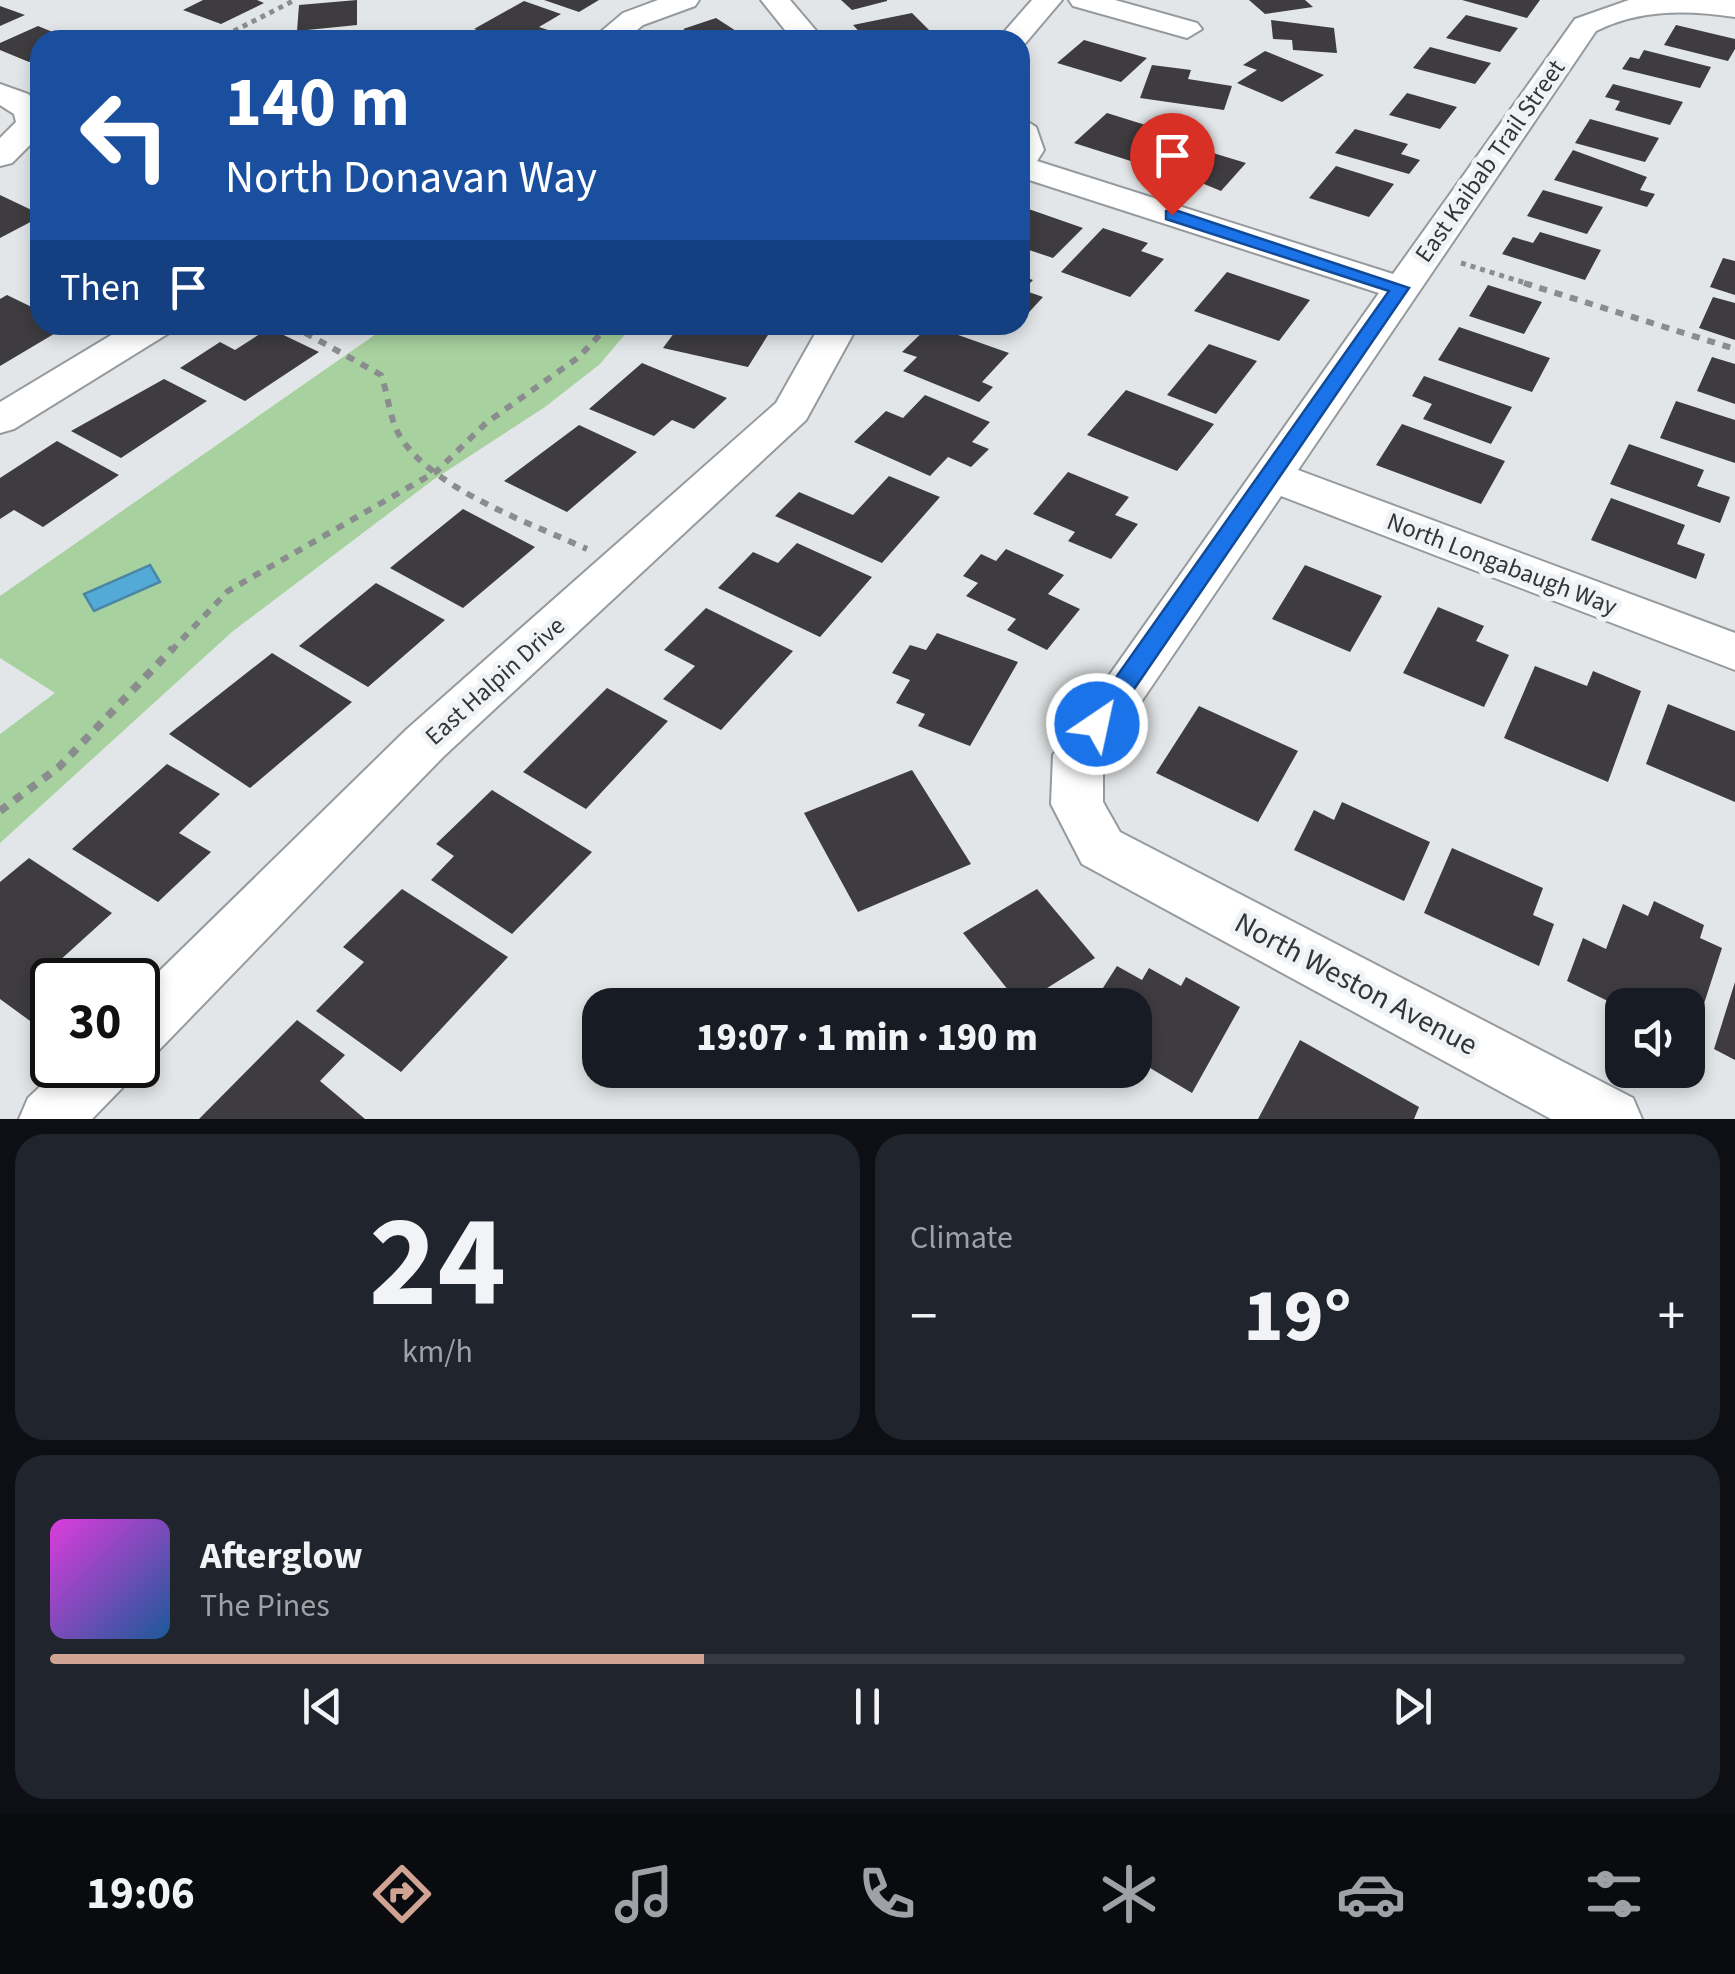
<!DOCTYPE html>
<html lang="en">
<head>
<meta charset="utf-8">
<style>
  :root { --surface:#171b24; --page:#20242c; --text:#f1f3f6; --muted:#9ea1a6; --line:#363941; --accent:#d0a393 }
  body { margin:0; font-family:"Source Sans 3",sans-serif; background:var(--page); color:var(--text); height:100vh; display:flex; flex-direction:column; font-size:38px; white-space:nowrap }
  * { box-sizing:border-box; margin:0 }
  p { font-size:32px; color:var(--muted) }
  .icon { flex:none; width:55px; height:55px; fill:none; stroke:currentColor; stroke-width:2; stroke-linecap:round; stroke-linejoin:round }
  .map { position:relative; height:1119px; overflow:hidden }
  .side { display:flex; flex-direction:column; gap:15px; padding:15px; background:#0d0f14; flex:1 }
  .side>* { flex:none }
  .top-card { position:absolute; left:30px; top:30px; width:1000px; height:305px; border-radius:30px; box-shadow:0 5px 15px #0003; background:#1a4fa0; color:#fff; overflow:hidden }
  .fabs { position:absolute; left:1605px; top:988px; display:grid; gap:20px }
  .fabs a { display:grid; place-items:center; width:100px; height:100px; border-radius:20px; background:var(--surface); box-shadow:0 5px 15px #0003; font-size:50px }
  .speed { position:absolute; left:30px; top:958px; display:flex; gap:20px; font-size:50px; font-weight:700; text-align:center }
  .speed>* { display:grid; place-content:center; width:130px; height:130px; border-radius:50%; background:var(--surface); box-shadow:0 5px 15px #0003; line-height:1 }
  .speed .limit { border:5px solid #111; border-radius:15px; background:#fff; color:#111 }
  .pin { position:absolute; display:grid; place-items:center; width:85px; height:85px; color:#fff; margin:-102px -42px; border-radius:50% 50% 50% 0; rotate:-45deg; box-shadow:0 0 10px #0007 }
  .pin .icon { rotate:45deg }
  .me { position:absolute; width:110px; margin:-55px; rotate:34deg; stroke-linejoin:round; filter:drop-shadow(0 0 8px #0008) }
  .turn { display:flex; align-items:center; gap:35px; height:210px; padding:0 30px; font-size:45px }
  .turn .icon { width:130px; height:130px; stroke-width:2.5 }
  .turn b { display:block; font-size:70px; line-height:85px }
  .then { display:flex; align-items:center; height:95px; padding:0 30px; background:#0003; gap:20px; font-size:38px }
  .big { font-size:75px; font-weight:800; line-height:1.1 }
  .side .widget { flex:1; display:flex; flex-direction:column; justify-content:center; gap:15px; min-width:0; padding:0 35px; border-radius:30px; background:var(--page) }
  .side .dial { align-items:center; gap:0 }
  .dial b { font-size:130px; line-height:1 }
  .song { display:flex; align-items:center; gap:30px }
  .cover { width:120px; height:120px; border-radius:15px; background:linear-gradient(135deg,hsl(300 70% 55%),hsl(210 70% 35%)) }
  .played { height:10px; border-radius:5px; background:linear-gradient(90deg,var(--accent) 40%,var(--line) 40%) }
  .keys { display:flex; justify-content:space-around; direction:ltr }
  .heat { display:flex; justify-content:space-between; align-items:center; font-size:55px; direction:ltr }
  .side .tiles { flex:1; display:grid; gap:15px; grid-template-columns:1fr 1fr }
  .widget:last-child { grid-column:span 2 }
  .trip { position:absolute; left:582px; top:988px; width:570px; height:100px; border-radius:30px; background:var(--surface); box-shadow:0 5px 15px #0003; font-weight:800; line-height:100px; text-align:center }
  .dock { display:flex; height:160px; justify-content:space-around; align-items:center; background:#090b0e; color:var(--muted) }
  .dock .icon { width:70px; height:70px }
  .dock .active { color:var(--accent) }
  .dock b { font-size:45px; color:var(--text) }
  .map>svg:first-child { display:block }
  .green { fill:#a7d19e }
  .water { fill:#54aad6; stroke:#4a87a6; stroke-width:2.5 }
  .building { fill:#3e3c3f }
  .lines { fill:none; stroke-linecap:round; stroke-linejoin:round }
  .minor-casing { stroke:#979a9c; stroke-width:4 }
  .path-far2 { stroke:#8a8c8e; stroke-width:5; stroke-dasharray:5 5; stroke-linecap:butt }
  .path-far1 { stroke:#8a8c8e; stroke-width:6; stroke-dasharray:8 8; stroke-linecap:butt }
  .path { stroke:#8a8c8e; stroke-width:8; stroke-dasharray:9 9; stroke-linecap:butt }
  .minor { fill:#fff; fill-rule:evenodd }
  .route { fill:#1a73e8; stroke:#114b97; stroke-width:2.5 }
  .labels { text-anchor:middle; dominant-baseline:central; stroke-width:10; stroke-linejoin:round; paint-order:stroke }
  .street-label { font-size:25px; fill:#343536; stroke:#f0f3f6 }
  .near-street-label { font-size:30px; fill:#343536; stroke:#f0f3f6 }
</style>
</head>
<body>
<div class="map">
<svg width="1735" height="1119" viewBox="0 0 1735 1119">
  <rect width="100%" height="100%" fill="#e3e6e8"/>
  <path class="green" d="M389,325H633L600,364L545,407L433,480L233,631L0,843V734L55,693L0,658V596Z"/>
  <path class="water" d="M150,565L160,582L94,611L84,594Z"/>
  <path class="building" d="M203,0H257L264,3L221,24L183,10Z
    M357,0V25L297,31L299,5Z
    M544,0H599L579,12Z
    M841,0H887V1L852,10Z
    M1249,0H1305L1313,7L1265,14Z
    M1462,0H1540L1527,18Z
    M524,1L561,14L539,27L557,33L545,40H505L474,29Z
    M0,6L25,15L0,26Z
    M912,13L939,40H867L853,25Z
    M1466,15L1518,28L1500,52L1446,38Z
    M716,18L750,40H690L696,37L683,29Z
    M1271,20L1334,28L1337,53L1293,50L1292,40L1273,39Z
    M1676,25L1735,39V49L1728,61L1664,45Z
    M38,26L72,40H40V57L29,62L0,50V43Z
    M1084,40L1147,58L1121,82L1057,63Z
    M1430,47L1491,63L1475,84L1413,68Z
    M1644,50L1711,67L1700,88L1622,69L1630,57L1639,59Z
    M1265,51L1324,75L1282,102L1237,83L1257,70L1243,65Z
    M1152,65L1191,70L1188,79L1232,86L1224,110L1140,98Z
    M1613,84L1683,102L1670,125L1615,110L1620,101L1605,97Z
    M1407,93L1457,107L1440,129L1389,115Z
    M1107,113L1168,132L1137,163L1074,143Z
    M1590,119L1659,138L1645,162L1575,143Z
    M1355,129L1408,144L1401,154L1420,160L1409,174L1335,153Z
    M1180,143L1246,163L1221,191L1158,165Z
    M1573,150L1647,177L1640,190L1655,194L1647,207L1554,180Z
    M1336,166L1394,184L1369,217L1309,198Z
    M1543,190L1603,207L1587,234L1527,216Z
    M0,195L40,214V217L0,238Z
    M1020,206L1083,228L1053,258L1020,247Z
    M1103,228L1148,243L1141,251L1164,259L1130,297L1061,272Z
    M1540,232L1601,250L1585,280L1502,254L1513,237L1533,243Z
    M1723,258L1735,261V295L1710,287Z
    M1227,272L1310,300L1279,341L1194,311Z
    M1020,276L1033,280L1023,290L1043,297L1020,322Z
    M1488,285L1542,302L1524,334L1469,316Z
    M7,295L40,311V325H69L0,366V299Z
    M1713,297L1735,303V340L1699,328Z
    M680,325H741L738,329L768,335L748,367L663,348Z
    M930,325L1009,353L982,382L993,387L979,402L903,371L917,357L902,352Z
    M1459,327L1550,358L1532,392L1438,360Z
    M269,328L319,352L245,401L180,368L220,342L235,350Z
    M1209,344L1257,361L1216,414L1167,395Z
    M1712,357L1735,364V404L1697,391Z
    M642,363L727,398L694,429L672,420L654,436L589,409Z
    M1424,376L1512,407L1491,444L1423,419L1432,404L1412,396Z
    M164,379L207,401L121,458L71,431Z
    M1126,390L1214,424L1177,471L1087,435Z
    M925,395L990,422L972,442L989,449L971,467L948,457L930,476L854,442L886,411L903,418Z
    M1676,401L1735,420V463L1660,438Z
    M1402,424L1505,461L1481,504L1376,465Z
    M579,425L637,452L567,512L504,481Z
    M57,441L119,475L43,527L14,510L0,519V478Z
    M1629,444L1704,470L1697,486L1730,497L1720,523L1610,484Z
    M1068,472L1129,497L1115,515L1138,524L1111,559L1068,541L1075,532L1033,514Z
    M889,476L940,497L882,563L775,516L799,492L853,515Z
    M1611,498L1685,525L1677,544L1705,554L1696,579L1591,540Z
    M463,509L535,547L463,608L390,568Z
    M797,543L872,577L820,637L718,588L753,552L778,563Z
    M1006,549L1064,575L1048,594L1080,609L1047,650L1007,630L1016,619L966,596L978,583L963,576L981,554L996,561Z
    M1305,565L1382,596L1350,652L1272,619Z
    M376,583L445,620L368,687L299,646Z
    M1438,607L1484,626L1476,641L1509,655L1484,707L1403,673Z
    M706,608L793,651L721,730L663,699L695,666L664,650Z
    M937,633L1018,662L970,746L918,726L925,714L896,703L910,680L892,673L910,645L926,650Z
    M272,653L352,702L250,788L169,734Z
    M1535,666L1587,686L1593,671L1641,691L1608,782L1504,738Z
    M607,688L668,721L586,809L523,772Z
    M1668,704L1735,731V802L1646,764Z
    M1199,706L1298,751L1258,822L1156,773Z
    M167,764L220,794L179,833L211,852L158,902L72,849Z
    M912,770L971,864L858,912L804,813Z
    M492,790L592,852L512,934L431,880L454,856L436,844Z
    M1342,802L1430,842L1404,901L1294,850L1314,810L1334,820Z
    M1452,848L1543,888L1533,915L1554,924L1539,966L1424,913Z
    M29,858L112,913L58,962L84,980H52V1012L37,1026L0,999V882Z
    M402,889L508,957L401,1072L316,1011L364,962L343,947Z
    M1037,889L1095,958L1020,1005L963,933Z
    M1654,901L1704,925L1700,938L1722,948L1700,1016L1688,1010V1005L1662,997L1659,1005L1622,1008L1567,981L1583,938L1606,949L1623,904L1648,916Z
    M1117,966L1142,980L1149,968L1181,986L1186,977L1240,1007L1192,1093L1135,1059V1005H1092Z
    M1735,982V1060L1714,1049Z
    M297,1020L345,1055L320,1081L365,1119H199Z
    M1300,1040L1419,1107L1414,1119H1258Z"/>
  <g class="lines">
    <defs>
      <path id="minor" d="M658,0H699L695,6L643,25L625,40H591L623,13Z
        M761,0H790L824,40H793Z
        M1032,0H1062L1023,46L1020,40H997Z
        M1069,0H1115L1197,23L1202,29L1187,38L1073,6Z
        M1629,0H1735V17C1686,10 1641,9 1596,31L1298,470L1735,633V670L1281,496L1103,758V802L1120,832L1633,1098L1642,1119H1551L1082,864L1051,804L1053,755L1379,293L1020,177V117L1036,127L1044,150L1037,161L1393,274L1575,19Z
        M0,84L28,94L40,105V135L12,163L0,166V138L16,122L14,114L0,105Z
        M128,325H174L169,333L14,429L0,433V402Z
        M820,325H858L806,420L443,757L159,1050L138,1058V992L407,729L776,403Z
        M63,1065H134L125,1085L92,1119H19L28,1098Z"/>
    </defs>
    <use href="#minor" class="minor-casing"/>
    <path class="path-far2" d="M216,40L295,0
      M1461,263L1532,285"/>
    <path class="path-far1" d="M1524,283L1735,349
      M291,325L381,375C389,396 389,422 403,441C438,491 532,524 587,549
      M171,651L228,591L437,471L486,423L579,357L609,325"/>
    <path class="path" d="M0,811L59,767L173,648"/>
    <use href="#minor" class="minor"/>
  </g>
  <path class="route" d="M1166,211H1178L1409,288L1106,730L1097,733L1085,724L1088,717L1389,291L1166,219Z"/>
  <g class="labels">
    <g class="street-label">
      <text transform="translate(1490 161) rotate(-55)">East Kaibab Trail Street</text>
      <text transform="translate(1502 564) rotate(21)">North Longabaugh Way</text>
      <text transform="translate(495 681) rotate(-42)">East Halpin Drive</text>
    </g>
    <g class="near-street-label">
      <text transform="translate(1356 984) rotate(28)">North Weston Avenue</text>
    </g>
  </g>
</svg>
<div class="fabs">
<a><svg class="icon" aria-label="sound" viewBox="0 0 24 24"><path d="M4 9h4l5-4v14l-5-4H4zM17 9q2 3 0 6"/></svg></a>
</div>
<div class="speed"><div class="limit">30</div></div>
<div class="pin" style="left:1172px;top:215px;background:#d93025"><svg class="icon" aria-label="arrive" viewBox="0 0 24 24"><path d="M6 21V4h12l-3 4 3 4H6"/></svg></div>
<svg class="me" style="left:1097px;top:724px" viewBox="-20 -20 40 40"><circle r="17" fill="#1a73e8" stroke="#fff" stroke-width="3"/><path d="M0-11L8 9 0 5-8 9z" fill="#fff"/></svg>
<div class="trip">19:07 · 1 min · 190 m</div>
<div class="top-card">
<div class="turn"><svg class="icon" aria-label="left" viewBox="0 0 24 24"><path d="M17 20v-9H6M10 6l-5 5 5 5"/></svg><div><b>140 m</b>North Donavan Way</div></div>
<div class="then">Then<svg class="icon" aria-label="arrive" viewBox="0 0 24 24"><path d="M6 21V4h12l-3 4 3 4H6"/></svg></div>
</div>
</div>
<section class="side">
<div class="tiles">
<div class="widget dial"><b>24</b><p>km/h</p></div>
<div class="widget"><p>Climate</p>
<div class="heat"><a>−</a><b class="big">19°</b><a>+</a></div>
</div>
<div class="widget">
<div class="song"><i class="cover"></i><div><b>Afterglow</b><p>The Pines</p></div></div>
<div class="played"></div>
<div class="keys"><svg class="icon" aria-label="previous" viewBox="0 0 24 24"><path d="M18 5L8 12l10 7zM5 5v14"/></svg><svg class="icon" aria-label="pause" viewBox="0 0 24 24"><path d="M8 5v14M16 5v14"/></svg><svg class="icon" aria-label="next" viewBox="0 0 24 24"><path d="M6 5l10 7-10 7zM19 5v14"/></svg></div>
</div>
</div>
</section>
<nav class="dock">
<b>19:06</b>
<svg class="icon active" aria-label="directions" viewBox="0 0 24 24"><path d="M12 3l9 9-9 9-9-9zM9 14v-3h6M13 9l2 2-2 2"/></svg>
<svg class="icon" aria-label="music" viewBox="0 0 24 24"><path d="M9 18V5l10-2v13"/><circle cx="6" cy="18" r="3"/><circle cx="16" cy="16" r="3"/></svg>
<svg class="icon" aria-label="phone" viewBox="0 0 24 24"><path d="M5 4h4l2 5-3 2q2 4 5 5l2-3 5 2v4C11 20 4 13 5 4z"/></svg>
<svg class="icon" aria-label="climate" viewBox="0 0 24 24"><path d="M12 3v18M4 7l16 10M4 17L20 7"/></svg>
<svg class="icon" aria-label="car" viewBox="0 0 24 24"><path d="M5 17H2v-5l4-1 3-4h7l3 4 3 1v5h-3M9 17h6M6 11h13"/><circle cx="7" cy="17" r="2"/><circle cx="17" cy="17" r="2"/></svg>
<svg class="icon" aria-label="filters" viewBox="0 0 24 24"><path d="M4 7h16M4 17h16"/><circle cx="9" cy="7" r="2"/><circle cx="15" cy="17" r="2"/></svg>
</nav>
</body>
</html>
